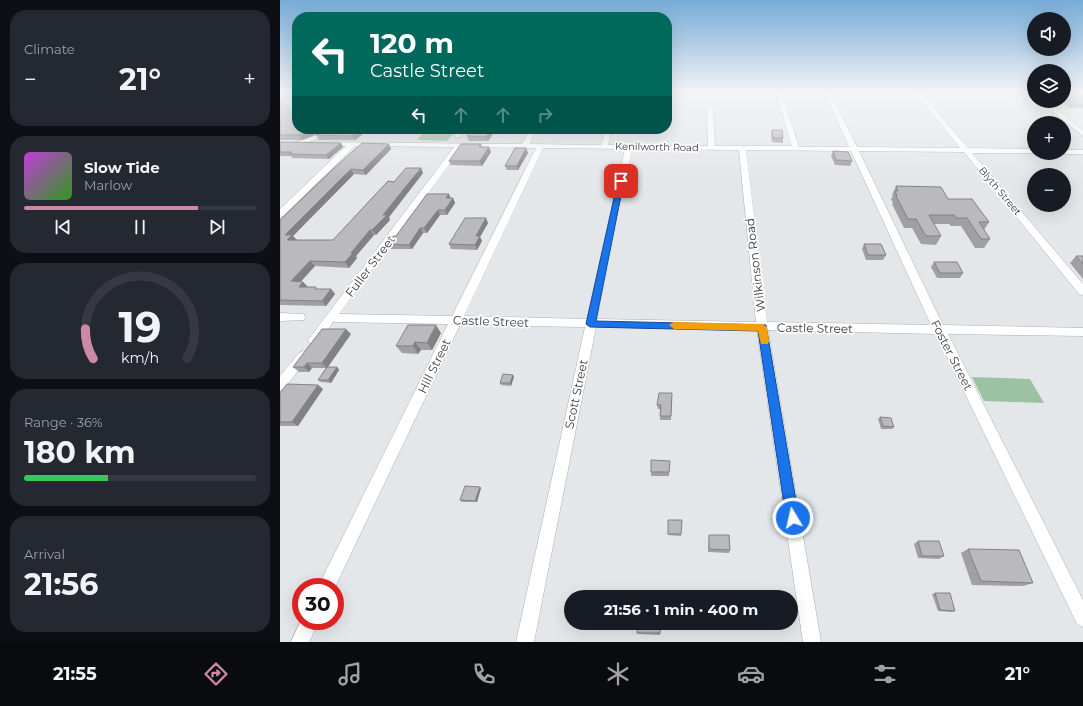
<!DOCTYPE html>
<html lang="en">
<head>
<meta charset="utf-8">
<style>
  :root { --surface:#171b24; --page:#242831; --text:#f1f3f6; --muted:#9ea1a6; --line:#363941; --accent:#ce89a5 }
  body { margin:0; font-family:Montserrat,sans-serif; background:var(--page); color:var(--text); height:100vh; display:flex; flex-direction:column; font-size:15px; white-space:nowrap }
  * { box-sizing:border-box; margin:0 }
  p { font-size:13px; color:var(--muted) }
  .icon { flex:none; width:22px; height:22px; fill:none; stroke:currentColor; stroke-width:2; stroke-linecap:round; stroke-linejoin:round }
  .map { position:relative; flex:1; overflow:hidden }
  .panel { display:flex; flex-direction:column; gap:10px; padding:10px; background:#0d0f14; width:280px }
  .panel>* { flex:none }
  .top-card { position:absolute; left:12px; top:12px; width:380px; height:122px; border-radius:16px; box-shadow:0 4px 16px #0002; background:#00695c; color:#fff; overflow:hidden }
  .buttons { position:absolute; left:747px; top:12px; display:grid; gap:8px }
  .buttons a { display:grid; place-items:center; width:44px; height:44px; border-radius:50%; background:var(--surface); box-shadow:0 4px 16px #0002; font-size:20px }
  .speed { position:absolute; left:12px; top:578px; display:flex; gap:8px; font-size:20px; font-weight:700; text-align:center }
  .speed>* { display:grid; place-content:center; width:52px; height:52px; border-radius:50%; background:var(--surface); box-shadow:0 4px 16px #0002; line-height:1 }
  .speed .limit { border:6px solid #d22; background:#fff; color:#111 }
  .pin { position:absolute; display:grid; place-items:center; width:34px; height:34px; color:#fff; margin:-17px; border-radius:8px; box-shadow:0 2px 6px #0006 }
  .me { position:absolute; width:44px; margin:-22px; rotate:351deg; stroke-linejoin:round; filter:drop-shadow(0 0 3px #0008) }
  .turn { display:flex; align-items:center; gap:14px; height:84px; padding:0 12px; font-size:18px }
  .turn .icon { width:52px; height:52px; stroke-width:2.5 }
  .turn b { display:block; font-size:28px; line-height:34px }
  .lanes { display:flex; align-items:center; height:38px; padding:0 12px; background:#0003; justify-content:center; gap:20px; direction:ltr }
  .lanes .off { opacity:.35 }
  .big { font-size:30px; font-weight:700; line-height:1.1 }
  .panel .widget { flex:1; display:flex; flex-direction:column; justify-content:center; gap:6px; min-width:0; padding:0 14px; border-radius:16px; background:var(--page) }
  .panel .dial { align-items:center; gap:0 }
  .dial svg { height:104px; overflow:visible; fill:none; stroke:var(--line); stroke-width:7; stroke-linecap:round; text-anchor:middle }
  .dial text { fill:var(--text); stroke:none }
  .song { display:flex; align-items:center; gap:12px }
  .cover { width:48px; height:48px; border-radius:6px; background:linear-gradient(135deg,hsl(290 70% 55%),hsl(110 70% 35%)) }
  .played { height:4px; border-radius:2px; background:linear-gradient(90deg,var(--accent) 75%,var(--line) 75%) }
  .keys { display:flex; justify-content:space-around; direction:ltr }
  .heat { display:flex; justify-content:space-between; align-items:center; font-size:22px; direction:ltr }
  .charge { height:6px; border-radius:3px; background:linear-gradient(90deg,#34c759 36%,var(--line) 0) }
  .trip { position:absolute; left:284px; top:590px; width:234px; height:40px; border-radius:20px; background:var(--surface); box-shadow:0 4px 16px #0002; font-weight:700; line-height:40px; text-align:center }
  .menu { display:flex; height:64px; justify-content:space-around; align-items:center; background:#090b0e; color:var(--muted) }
  .menu .icon { width:28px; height:28px }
  .menu .selected { color:var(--accent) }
  .menu b { font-size:18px; color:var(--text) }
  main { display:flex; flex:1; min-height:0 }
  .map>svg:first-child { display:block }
  .green { fill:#9dc2a1 }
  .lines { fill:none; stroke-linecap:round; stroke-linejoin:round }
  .street-casing { stroke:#abaeb1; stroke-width:1 }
  .highway-casing { stroke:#b98db7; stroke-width:1 }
  .street { fill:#fff; fill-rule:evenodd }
  .highway { fill:#feb9fa; fill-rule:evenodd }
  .wall { fill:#a09fa3 }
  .shaded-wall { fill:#828284 }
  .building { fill:#bab9bd; stroke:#828284 }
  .route { fill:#1a73e8; stroke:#114b97 }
  .slow { fill:#f59e0b }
  .labels { text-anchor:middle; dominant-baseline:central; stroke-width:3.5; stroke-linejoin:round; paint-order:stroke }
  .far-street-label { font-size:10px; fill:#393a3b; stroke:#fff }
  .street-label { font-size:12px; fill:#393a3b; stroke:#fff }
</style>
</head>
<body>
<main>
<section class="panel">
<div class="widget"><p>Climate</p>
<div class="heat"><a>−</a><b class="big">21°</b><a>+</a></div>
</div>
<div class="widget">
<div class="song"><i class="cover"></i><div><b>Slow Tide</b><p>Marlow</p></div></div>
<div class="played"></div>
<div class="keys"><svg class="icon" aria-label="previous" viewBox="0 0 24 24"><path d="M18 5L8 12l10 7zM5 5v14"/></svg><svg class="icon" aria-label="pause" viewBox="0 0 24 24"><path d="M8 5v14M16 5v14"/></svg><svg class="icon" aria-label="next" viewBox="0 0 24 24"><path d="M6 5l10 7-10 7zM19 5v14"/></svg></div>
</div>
<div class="widget dial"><svg viewBox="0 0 100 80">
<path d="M14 69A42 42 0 1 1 86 69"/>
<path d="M14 69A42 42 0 0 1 8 46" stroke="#ce89a5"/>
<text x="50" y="56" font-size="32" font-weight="700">19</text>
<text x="50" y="72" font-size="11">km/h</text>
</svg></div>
<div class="widget"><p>Range · 36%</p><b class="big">180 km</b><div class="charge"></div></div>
<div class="widget"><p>Arrival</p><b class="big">21:56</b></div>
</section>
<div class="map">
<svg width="803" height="642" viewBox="0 0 803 642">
  <rect width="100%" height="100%" fill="#e4e7ea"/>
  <path class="green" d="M147,129H177L167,141L137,140Z
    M692,377L750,379L764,403L704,401Z"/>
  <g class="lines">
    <defs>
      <path id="street" d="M495,91H501L519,147H569L544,91H550L577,147L680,148L634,91H640L688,148L754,149V153H692L803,284V295L799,294L684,152L579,151L663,325L803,328V336L668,334L803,600V627L797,624L656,334L488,330L541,642H523L477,330L316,327L254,642H236L305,327L180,325L55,587H38L168,324L53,322L38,343L34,344L30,343L28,340L174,147L75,146L3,216L0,217V209L66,146H47L43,144L44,142L242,144L250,129H256L250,144L321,145L326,129H332L328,145L428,146L427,108L430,106L433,108L435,146H512ZM182,147L256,148L172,316L59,314ZM263,148L345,149L307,319L184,316ZM352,149L459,150L476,322L317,319ZM466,150L571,151L651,325L487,322Z
        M747,91H753L754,96Z
        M760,101H767L803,131V136Z
        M53,129H63L19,146H13L12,144Z
        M180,129H186L180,137H176L175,136Z
        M784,150H803V154H781L784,153Z
        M0,313L24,314L25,317L24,320L0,321Z
        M23,351L27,353L29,356L27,359L4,389L0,390V376L19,353Z
        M21,620L39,621L29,642H11Z"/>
      <path id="highway" d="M17,91V97L0,102V95Z"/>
    </defs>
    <use href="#street" class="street-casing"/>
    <use href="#highway" class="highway-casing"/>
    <use href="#street" class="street"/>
    <use href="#highway" class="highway"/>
  </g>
  <path class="wall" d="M784,91H803V108H790L780,101H784Z
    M0,99L17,129H49L22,140H0Z
    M89,129L75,140H39L36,135Z
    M216,129L208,141H189L187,136Z
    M492,130L503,138V143L492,142L491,134Z
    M0,142L61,143L63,147L49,159L12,158L11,156H0Z
    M201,144L202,147H209L211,152L202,166L171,165L169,161Z
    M111,149L86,175L74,174L13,236L16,240H53L114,182L141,168L143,173L109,217L110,220L96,235H94L76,256L77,258L69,268L35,266L20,282H23L28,287L38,289H51L55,294L46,306L0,305V220L52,170Z
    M553,151L572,161L570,166L555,165L551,156Z
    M248,153L238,170H227L225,166Z
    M616,186L668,199L709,222L704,230L710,239L704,248H695L681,226H671L669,224H654L661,236L656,245L641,244L632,228H624L612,204L613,203L611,199L613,196L612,195Z
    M171,198H173L175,203L167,215H160L147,233H143L132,249H110L107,244L116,236Z
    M208,223L200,237L202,241L197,250L171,249L169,244Z
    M584,244L606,255L603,260H586L582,249Z
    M796,256H803V279L790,263Z
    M654,262L683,273L680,278H657L651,267Z
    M161,333L152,350H141L138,354L122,353L116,346Z
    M71,334L48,367H57L59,370L51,383L41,382L38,380L46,368H32L29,372H19L13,367Z
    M234,377L231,386L221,385L220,383Z
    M38,385L43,389L18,426H0V393Z
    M392,397L391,420H380V409H378L377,405Z
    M600,417L614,427L612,429H601L598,419Z
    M390,461L389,476H371V472Z
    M200,487L201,488L197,502H182L180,500Z
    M388,520H402L401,536L388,535Z
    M429,535L450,550L449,553L428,552Z
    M638,541L664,556L659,559L638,558L634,544Z
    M688,549L753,583L743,586L692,585L681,553Z
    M655,593L675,611L672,612L658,611L652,594Z
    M357,623H381L380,635L358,634L357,633Z"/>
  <path class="shaded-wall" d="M0,91H7L8,92L0,94Z
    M35,129H49L22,140L19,135Z
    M81,129H89L75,140L72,136Z
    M211,129H216L208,141L206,137Z
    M61,143L63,147L49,159L46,155Z
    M109,144L111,149L86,175L83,170Z
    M209,147L211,152L202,166L200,161Z
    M246,148L248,153L238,170L237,166Z
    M141,168L143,173L109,217L110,220L96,235L92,230L103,215Z
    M71,169L74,174L13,236L17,240H7L5,235Z
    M169,194L171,199L166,198Z
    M173,198L175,203L167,215L165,210Z
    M158,210L160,215L147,233L144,228Z
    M206,218L208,223L200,237L202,241L197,250L195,245L196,236Z
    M140,228L143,233L132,249L129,245Z
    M90,230L94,235L76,256L77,258L69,268L65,262L71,253Z
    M30,261L35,266L16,287L11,281Z
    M23,282L28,287H19Z
    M51,289L55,294L46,306L42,301Z
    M156,325L161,333L152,350L147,343Z
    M66,329L71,334L47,368L42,363Z
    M135,342L141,350L138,354L133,346Z
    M27,363L32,368L29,372L24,367Z
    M57,367L59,370L51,383L48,380Z
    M233,375L234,377L231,386L230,383Z
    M38,385L43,389L18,426L12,422Z
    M200,487L201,488L197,502L195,501Z"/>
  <path class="building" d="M784,91H803V104H793L784,98Z
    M0,99L14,112L17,111V129H35L19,135H0Z
    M51,129H81L72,136L36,135Z
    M192,129H211L206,137L187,136Z
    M492,130H502L503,138H493Z
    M0,142L61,143L46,155L9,154L12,152H0Z
    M82,143L109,144L83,170L71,169L5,235H12L7,240H53L108,181L114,182L126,168H141L103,215H107L92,230H90L71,253H73L65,262L30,261L11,281L23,282L19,287H36L35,289H51L42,301L0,300V220L52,170Z
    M181,144H201L199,147H209L200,161H169Z
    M235,148H246L237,166H225Z
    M553,151L568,152L572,161L556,160Z
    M616,186L661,187L668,199H692L709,222H699L710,239H701L687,218H676L674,215H649L661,236H646L636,219H628L616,196H617L615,191H618Z
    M147,194H169L166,198H173L165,210H158L144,228H140L129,245L107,244L113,236H116Z
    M185,218H206L196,236H200L195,245L169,244Z
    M584,244H601L606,255H588Z
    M796,256H803V264Z
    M654,262H677L683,273H660Z
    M128,325H156L147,343L135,342L133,346H116Z
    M42,329H66L42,363H27L24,367H13Z
    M47,367H57L48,380H38Z
    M223,374L233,375L230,383H220Z
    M7,384L38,385L12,422H0V393Z
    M379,393H392L391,416H380L381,405H377Z
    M600,417L611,418L614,427L603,426Z
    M371,460L390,461L389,472H371Z
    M185,486L200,487L195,501L180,500Z
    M388,520H402L401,534H388Z
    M429,535H449L450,550L429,549Z
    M638,541H659L664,556H642Z
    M688,549L739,550L753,583L701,581Z
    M655,593H670L675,611L660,610Z
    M357,623H380V633H357Z"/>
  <linearGradient id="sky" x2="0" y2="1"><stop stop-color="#76abd7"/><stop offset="0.51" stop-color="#f3f4f6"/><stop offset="1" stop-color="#f3f4f6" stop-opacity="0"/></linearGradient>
  <rect width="803" height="180" fill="url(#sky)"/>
  <path class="route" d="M338,180L344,181L316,321L486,325L519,518L517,523L513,525L508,523L506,518L478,331L310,327L306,324Z"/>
  <path class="slow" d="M394,322L482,324L487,327L489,341L488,344H481L478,331L394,329L389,325Z"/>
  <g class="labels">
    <g class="far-street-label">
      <text transform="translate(377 147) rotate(1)">Kenilworth Road</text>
      <text transform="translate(720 191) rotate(50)">Blyth Street</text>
    </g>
    <g class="street-label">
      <text transform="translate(475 265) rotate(-97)">Wilkinson Road</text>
      <text transform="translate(90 266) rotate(-53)">Fuller Street</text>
      <text transform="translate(211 321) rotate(2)">Castle Street</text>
      <text transform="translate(535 328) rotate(1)">Castle Street</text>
      <text transform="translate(672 355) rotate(63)">Foster Street</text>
      <text transform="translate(154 366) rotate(-64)">Hill Street</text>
      <text transform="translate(296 394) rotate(-78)">Scott Street</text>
    </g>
  </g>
</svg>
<div class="buttons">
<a><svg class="icon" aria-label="sound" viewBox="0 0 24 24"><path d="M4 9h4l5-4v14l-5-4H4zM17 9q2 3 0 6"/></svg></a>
<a><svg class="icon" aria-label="layers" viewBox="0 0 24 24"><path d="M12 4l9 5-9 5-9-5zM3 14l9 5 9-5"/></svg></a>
<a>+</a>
<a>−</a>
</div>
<div class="speed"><div class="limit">30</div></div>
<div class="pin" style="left:341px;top:181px;background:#d93025"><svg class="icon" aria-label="arrive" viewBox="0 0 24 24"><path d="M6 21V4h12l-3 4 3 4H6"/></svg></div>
<svg class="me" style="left:513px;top:518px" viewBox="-20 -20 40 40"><circle r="17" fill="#1a73e8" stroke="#fff" stroke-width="3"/><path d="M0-11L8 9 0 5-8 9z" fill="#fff"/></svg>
<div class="trip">21:56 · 1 min · 400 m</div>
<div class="top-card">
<div class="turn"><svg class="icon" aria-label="left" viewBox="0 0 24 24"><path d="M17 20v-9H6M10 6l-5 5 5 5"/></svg><div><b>120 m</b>Castle Street</div></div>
<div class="lanes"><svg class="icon" aria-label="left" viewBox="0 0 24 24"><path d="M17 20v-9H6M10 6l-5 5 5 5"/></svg><svg class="icon off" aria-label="ahead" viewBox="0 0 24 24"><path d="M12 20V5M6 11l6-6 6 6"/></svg><svg class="icon off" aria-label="ahead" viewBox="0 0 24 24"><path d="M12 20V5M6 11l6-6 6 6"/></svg><svg class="icon off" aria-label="right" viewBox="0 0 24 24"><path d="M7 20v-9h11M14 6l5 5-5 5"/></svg></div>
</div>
</div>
</main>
<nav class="menu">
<b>21:55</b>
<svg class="icon selected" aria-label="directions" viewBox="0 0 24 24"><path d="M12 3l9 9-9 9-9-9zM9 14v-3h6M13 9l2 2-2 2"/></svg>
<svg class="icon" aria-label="music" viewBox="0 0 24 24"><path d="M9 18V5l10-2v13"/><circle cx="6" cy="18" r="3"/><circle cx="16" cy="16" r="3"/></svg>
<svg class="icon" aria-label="phone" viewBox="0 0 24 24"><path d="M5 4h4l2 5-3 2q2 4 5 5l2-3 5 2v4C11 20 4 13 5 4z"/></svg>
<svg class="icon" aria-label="climate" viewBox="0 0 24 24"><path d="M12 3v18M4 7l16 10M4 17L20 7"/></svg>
<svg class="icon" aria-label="car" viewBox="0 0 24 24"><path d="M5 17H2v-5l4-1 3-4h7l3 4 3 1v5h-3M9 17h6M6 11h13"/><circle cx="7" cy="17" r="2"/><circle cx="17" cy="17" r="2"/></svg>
<svg class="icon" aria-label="filters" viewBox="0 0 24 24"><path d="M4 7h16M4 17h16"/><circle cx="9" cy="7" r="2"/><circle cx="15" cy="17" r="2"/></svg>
<b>21°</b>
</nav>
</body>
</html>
